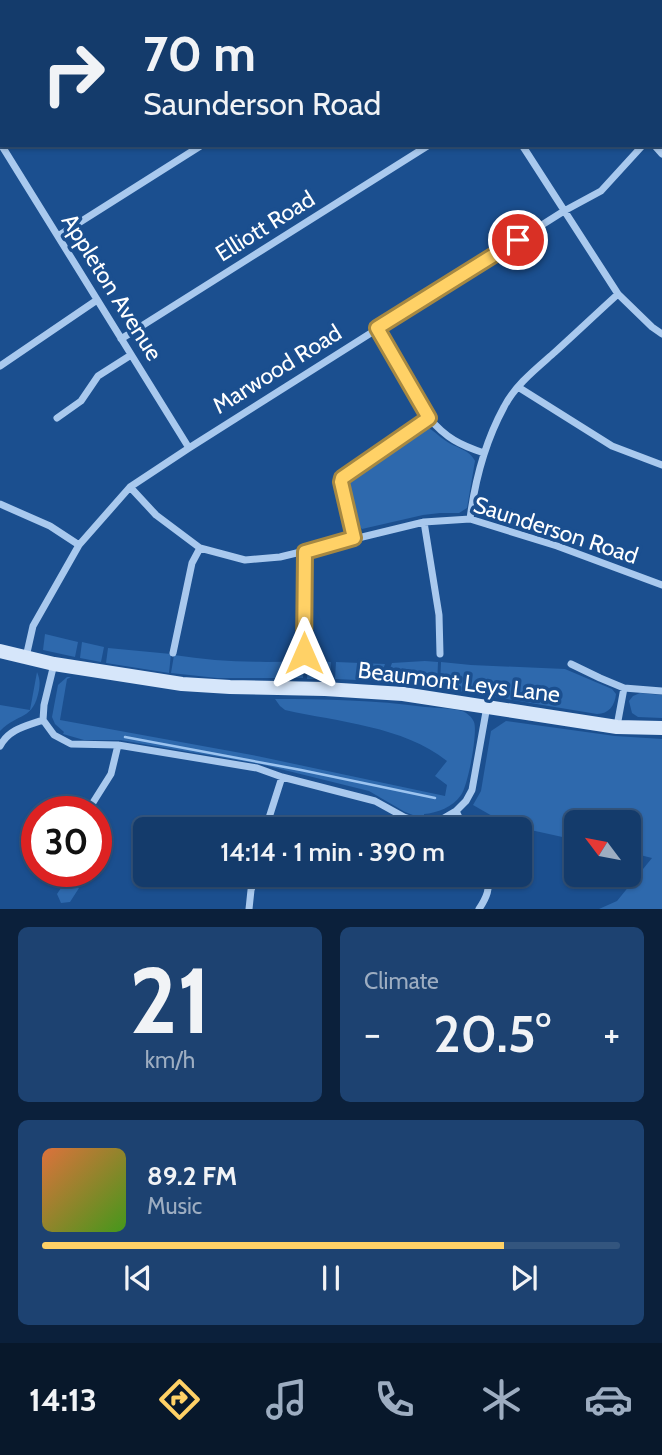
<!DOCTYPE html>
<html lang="en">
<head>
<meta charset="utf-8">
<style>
  :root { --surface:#143b6b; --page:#1d4271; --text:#f1f3f6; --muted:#9dadc1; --line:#33557e; --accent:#ffd166 }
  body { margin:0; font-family:Cabin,sans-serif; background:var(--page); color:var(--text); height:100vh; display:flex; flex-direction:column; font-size:26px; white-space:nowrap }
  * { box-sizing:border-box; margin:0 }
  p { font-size:23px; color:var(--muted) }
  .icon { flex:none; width:38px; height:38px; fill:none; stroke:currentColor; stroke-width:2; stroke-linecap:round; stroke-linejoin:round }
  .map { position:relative; height:909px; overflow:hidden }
  .details { display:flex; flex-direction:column; gap:18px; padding:18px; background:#0b203b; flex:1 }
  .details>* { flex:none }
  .hud { position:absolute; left:0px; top:0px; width:663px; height:147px; box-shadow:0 2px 5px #0004,0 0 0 2px var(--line); background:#143b6b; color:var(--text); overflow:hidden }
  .needle { width:46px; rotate:302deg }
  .controls { position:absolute; left:564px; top:810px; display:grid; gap:14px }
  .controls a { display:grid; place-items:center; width:77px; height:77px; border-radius:10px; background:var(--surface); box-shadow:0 2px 5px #0004,0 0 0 2px var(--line); font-size:35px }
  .speed { position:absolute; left:21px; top:796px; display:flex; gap:14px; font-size:35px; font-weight:700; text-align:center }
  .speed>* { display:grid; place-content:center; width:91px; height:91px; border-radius:50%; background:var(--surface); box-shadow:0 2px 5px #0004,0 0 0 2px var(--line); line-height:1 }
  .speed .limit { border:10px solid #d22; background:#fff; color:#111 }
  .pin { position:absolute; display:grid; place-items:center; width:60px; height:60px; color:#fff; margin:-30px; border:4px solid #fff; border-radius:50%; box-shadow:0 2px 7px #0007 }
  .me { position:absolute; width:77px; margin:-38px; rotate:0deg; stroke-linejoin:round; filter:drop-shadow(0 0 5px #0008) }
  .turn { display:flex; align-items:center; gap:24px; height:147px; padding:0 28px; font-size:32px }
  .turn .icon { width:91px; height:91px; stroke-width:2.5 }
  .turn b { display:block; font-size:49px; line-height:60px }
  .big { font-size:52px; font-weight:600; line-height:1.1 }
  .details .tile { flex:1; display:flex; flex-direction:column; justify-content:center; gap:10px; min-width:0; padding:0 24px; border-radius:10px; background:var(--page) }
  .details .dial { align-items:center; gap:0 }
  .dial b { font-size:91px; line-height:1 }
  .song { display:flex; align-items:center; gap:21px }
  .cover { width:84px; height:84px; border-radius:10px; background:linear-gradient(135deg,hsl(20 70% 55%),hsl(100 70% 35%)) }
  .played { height:7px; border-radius:4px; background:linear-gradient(90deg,var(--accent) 80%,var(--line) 80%) }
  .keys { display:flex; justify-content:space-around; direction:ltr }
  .heat { display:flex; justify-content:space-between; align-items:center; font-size:38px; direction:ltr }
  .details .tiles { flex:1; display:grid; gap:18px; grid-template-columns:1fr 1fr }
  .tile:last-child { grid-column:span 2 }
  .trip { position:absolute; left:133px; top:817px; width:399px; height:70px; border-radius:10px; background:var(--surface); box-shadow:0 2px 5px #0004,0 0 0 2px var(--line); font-weight:600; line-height:70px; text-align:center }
  .dock { display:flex; height:112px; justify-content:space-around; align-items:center; background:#08182b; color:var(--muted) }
  .dock .icon { width:49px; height:49px }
  .dock .selected { color:var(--accent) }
  .dock b { font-size:32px; color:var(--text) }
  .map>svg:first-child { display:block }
  .green { fill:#2e69ad }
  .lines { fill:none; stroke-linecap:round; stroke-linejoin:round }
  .stream { stroke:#9cc4f0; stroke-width:2.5 }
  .street { stroke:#a9c9ee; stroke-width:7 }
  .secondary { stroke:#d6e6fa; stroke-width:14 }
  .highway { stroke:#fff; stroke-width:21 }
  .route-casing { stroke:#a68842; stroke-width:18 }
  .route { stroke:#ffd166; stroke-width:12 }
  .labels { text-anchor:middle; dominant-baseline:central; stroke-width:7; stroke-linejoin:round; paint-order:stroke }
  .street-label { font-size:23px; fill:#fff; stroke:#1b4f8f }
</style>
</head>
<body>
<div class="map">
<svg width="662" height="909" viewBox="0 0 662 909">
  <rect width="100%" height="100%" fill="#1b4f8f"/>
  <path class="green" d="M426,427C434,430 438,436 446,441C456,448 469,449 475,461L467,508L459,513H440L423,515L362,529L355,522L345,477L421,428Z
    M45,634L78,642L75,657L43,650Z
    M82,642L104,647L101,662L80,658Z
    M108,648L171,654L169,673L106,663Z
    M174,655C217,662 261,663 304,661L303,678H217L171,673Z
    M308,661L331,662L330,679H307Z
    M425,661L438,662L437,688L385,682L392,663Z
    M336,662L385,664L379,681L335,679Z
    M441,662L471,665L565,669L612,689L616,694C615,705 609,714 597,714L440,688Z
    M37,672C40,679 40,683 39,690C33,721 19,712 0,731V705L30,710Z
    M67,677H71L67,679L60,720L257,756L445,796L447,785L435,776L447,761C403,726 338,722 285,710L280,706L275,699C325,699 375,700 425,707C437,708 451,708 462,711C467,713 472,717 474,722C478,732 468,786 461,795C453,807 437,813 424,814V817H418L405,812L369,791L260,764L120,740H84L63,734L64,732L55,724L52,717L58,685Z
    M640,693L662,695V718L638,717L632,713L629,701L633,696Z
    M506,721L615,736L662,739V909H599L617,901L652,858L628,852V822H576V840L508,825L473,805L481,791L491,731Z
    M54,880L67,882L79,888L70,902L61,903L57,894L61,888L52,882Z"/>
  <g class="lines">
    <path class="stream" d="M125,737L301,770L435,798"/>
    <path class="street" d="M429,0L430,2
      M48,2L51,0
      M218,2L220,0
      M0,32L2,31
      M662,122V121
      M522,145L618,294L652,327L662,334
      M654,145L662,154
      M2,146L189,448
      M58,236L202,145
      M378,328L429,418C446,438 460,445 484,453
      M121,339L429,145
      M0,366L97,300
      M518,387L612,446L662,465
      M57,418L81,401L98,376L131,355
      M130,487L156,515L200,548L245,560L280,557L424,522L470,519L557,546L662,585
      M0,504L50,526L79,545
      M470,519C475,480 485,442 504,407C515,385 537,368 555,352C576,333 597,313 618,294
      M424,522L439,615L440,654
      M354,538L341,482L342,478L429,418
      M173,653L192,563L200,548
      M304,653L305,552
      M26,657L33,626L79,545L130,487L189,448L564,211L601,191L643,145
      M571,664L600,678L624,688L662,691
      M43,720L54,735L71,744L118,745L257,768L282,777L375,801L404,817L416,821L430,823L444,818L456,811L466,801L472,790L487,706
      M617,726L624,688
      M0,746C9,729 26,726 43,720L44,705L54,664
      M456,811L465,830
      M87,812L111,774L118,745
      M267,830V824L282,777
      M47,877L50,872
      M249,909L251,890L257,875
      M479,909C487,897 490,889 488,875"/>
    <path class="secondary" d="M0,651L54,664L182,684L230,687L325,689L403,694L617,727L662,728"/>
    <path class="highway" d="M139,2L141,0
      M0,96L2,95"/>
  </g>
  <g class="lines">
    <defs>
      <path id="route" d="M304,653L305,552L354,538L341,482L342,478L429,418L377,328L518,240"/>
    </defs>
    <use href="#route" class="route-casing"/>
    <use href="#route" class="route"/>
  </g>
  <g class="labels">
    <g class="street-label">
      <text transform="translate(265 226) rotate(-32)">Elliott Road</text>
      <text transform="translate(112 287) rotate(58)">Appleton Avenue</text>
      <text transform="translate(277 369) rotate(-32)">Marwood Road</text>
      <text transform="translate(556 530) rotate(18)">Saunderson Road</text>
      <text transform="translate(459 682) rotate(7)">Beaumont Leys Lane</text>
    </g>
  </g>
</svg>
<div class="controls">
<a><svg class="needle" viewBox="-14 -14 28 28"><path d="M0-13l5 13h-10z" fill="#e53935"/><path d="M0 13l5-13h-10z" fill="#9dadc1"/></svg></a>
</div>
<div class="speed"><div class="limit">30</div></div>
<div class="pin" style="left:518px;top:240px;background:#d93025"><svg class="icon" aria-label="arrive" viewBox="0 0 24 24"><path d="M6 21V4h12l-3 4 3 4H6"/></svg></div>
<svg class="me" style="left:304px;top:653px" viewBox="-20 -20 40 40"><path d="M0-17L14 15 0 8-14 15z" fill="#ffd166" stroke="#fff" stroke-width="4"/></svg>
<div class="trip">14:14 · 1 min · 390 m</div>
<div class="hud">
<div class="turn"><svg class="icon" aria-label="right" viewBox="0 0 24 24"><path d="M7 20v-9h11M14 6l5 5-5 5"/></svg><div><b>70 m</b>Saunderson Road</div></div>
</div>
</div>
<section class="details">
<div class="tiles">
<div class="tile dial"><b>21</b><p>km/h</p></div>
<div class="tile"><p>Climate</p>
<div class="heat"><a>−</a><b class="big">20.5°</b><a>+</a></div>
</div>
<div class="tile">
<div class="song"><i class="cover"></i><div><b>89.2 FM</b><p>Music</p></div></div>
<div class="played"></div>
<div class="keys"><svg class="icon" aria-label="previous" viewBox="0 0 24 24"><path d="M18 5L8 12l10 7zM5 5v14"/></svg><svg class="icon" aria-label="pause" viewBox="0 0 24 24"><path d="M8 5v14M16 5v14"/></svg><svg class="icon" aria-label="next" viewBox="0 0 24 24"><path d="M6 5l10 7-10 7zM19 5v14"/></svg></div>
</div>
</div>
</section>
<nav class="dock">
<b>14:13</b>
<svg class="icon selected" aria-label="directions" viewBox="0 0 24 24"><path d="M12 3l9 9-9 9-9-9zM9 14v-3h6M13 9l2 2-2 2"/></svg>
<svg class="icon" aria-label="music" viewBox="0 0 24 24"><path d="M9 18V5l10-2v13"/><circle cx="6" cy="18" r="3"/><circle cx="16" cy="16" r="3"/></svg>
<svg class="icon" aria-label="phone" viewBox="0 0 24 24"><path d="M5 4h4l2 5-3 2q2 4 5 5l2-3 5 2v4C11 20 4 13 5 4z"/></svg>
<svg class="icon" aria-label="climate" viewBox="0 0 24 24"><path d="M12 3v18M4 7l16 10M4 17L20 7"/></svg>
<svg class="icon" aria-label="car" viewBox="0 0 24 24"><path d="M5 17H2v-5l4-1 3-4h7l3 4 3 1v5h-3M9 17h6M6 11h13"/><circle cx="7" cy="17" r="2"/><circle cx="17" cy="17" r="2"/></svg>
</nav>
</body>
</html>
